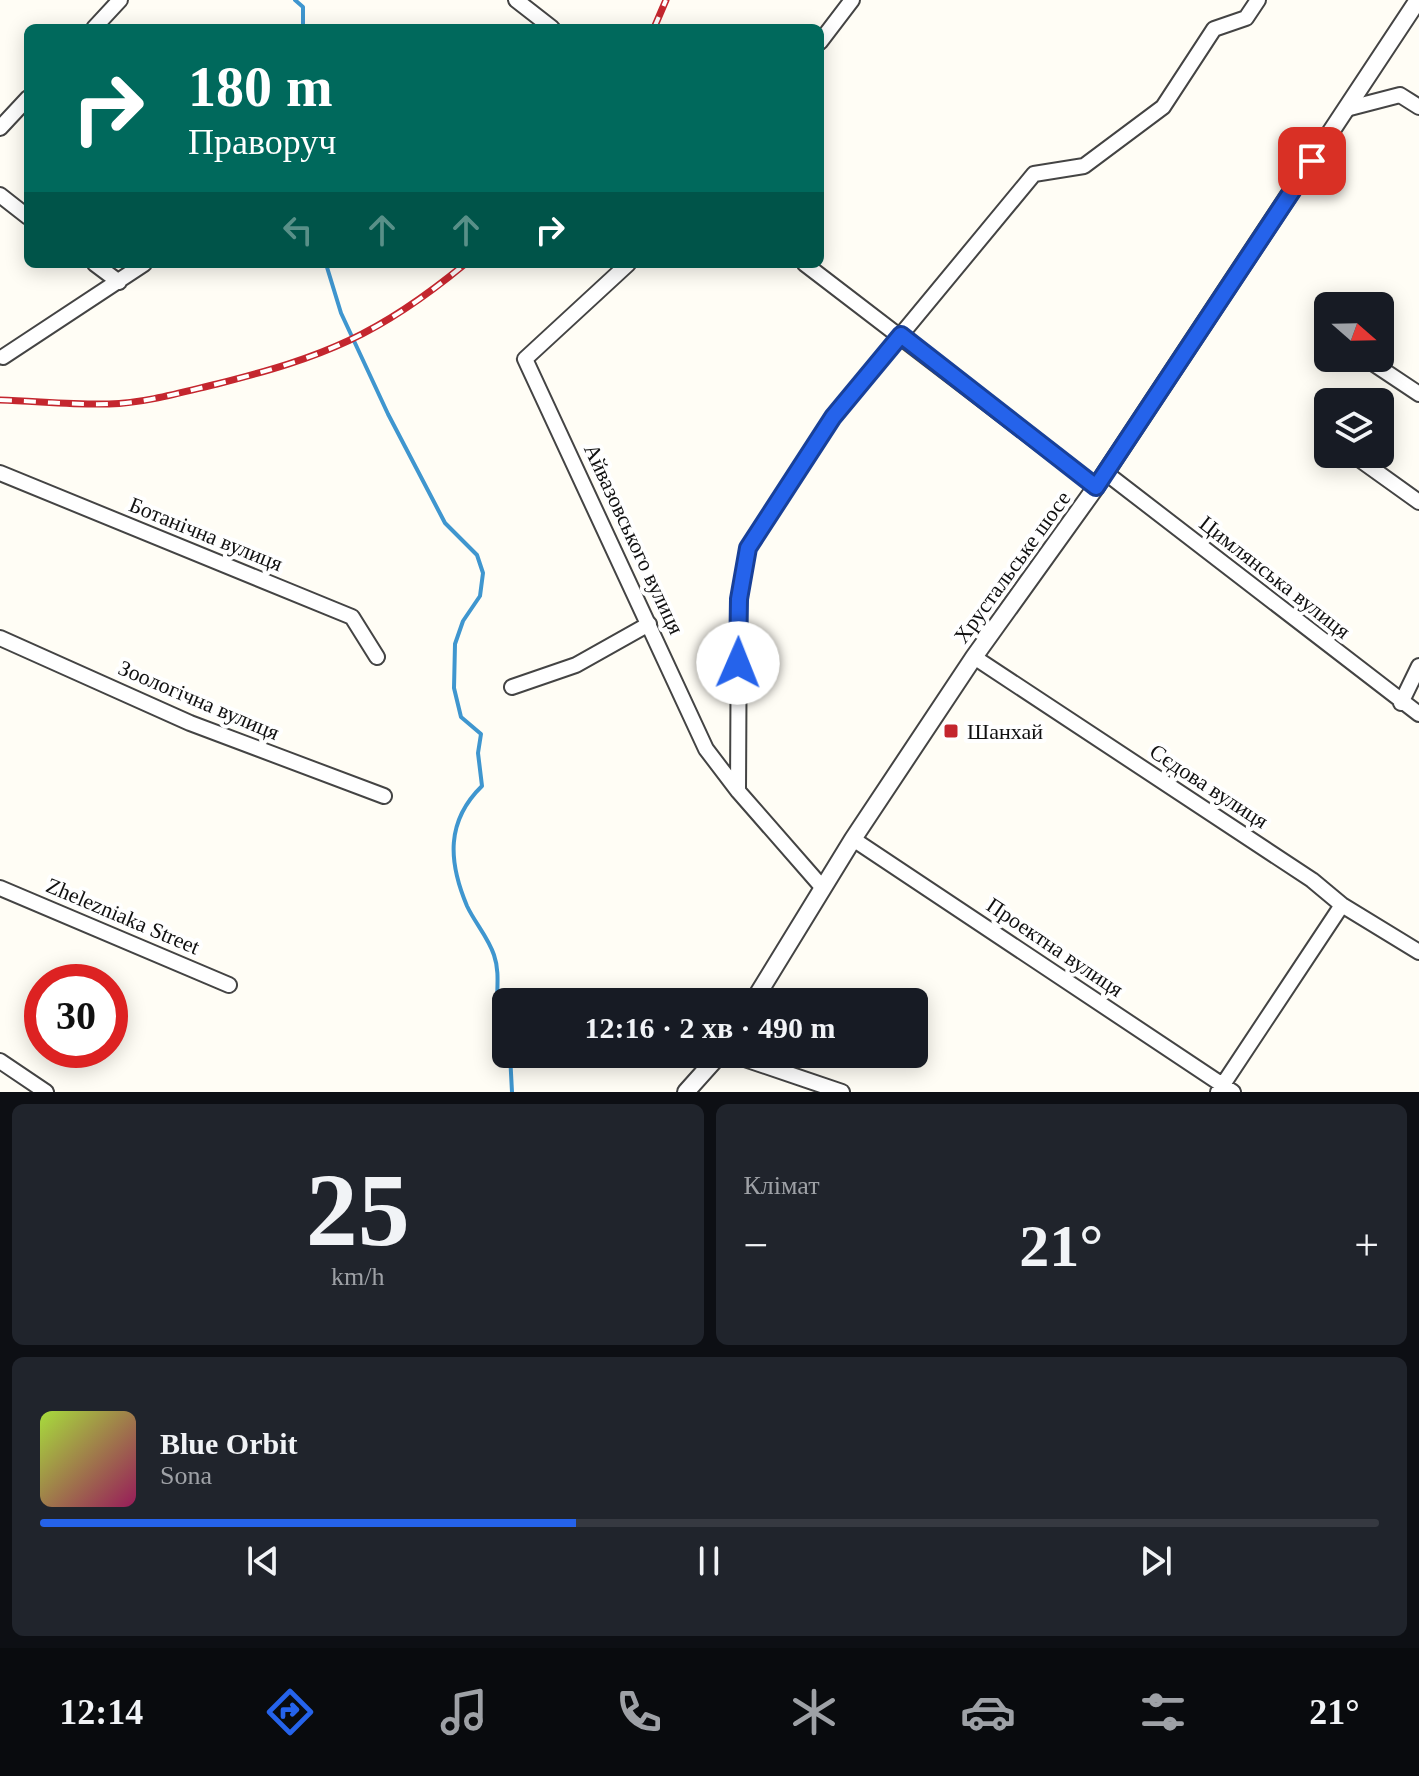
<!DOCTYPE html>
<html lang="uk">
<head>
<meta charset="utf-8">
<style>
  :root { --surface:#171b24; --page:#20242c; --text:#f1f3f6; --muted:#9ea1a6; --line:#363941; --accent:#2563eb }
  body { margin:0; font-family:"Times New Roman",serif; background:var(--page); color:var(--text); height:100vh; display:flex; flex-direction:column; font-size:30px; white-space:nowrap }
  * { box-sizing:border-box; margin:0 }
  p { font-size:26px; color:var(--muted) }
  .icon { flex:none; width:44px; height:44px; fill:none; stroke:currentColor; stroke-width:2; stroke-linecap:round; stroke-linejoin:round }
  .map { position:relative; height:1092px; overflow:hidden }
  .panel { display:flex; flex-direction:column; gap:12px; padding:12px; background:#0d0f14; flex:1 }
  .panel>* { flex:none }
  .hud { position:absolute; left:24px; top:24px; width:800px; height:244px; border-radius:12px; box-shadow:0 4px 20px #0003; background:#00695c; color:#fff; overflow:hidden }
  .needle { width:52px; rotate:110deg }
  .controls { position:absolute; left:1314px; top:292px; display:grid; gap:16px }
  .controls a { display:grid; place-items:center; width:80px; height:80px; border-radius:12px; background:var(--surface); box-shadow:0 4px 20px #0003; font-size:40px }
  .speed { position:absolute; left:24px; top:964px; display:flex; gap:16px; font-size:40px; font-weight:700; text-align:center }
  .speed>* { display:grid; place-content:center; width:104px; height:104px; border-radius:50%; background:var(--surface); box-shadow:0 4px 20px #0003; line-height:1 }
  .speed .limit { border:12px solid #d22; background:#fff; color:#111 }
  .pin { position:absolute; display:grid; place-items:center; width:68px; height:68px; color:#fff; margin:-34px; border-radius:16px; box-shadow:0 4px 12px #0006 }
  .me { position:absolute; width:88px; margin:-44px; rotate:1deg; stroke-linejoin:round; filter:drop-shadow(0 0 6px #0008) }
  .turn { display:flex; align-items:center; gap:28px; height:168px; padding:0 32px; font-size:36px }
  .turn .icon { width:104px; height:104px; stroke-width:2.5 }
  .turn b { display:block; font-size:56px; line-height:68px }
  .lanes { display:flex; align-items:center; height:76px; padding:0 32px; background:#0003; justify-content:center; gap:40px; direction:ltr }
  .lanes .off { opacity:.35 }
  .big { font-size:60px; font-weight:800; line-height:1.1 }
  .panel .widget { flex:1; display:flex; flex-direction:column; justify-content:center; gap:12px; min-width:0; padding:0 28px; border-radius:12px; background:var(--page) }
  .panel .dial { align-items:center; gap:0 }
  .dial b { font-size:104px; line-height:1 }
  .song { display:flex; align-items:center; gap:24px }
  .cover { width:96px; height:96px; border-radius:12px; background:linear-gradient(135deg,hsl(80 70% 55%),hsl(330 70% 35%)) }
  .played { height:8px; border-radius:4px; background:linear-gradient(90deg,var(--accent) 40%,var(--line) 40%) }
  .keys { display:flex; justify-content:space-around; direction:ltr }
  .heat { display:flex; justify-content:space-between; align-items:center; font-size:44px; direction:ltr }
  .panel .tiles { flex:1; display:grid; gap:12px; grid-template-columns:1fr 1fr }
  .widget:last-child { grid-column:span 2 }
  .trip { position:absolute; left:492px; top:988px; width:436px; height:80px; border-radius:12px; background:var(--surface); box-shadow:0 4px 20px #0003; font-weight:800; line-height:80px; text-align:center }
  .tabs { display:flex; height:128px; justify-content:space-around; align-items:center; background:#090b0e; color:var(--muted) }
  .tabs .icon { width:56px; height:56px }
  .tabs .active { color:var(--accent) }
  .tabs b { font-size:36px; color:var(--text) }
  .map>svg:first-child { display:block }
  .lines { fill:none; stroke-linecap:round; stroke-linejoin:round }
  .stream { stroke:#3f96cf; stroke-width:4 }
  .minor-casing { stroke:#444; stroke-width:18 }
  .tertiary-casing { stroke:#444; stroke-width:20 }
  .minor { stroke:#fff; stroke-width:14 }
  .tertiary { stroke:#fff; stroke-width:16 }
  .rail-casing { stroke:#c4262e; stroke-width:7 }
  .rail { stroke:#fff; stroke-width:4; stroke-dasharray:12; stroke-linecap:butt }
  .route-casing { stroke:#184099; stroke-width:20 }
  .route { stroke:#2563eb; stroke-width:14 }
  .poi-dot { fill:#c4262e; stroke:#fff; stroke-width:3 }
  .labels { text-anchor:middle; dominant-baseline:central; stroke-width:8; stroke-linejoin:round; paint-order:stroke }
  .street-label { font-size:22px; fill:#111; stroke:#fff }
  .poi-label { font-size:22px; fill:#111; stroke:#fff; text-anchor:start }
</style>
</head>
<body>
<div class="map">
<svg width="1419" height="1092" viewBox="0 0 1419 1092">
  <rect width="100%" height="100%" fill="#fffdf5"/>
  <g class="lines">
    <path class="stream" d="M295,0L303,7V28
      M326,264L341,313L388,414L445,523L477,555L483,573L480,596L463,621L455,644L454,688L461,717L481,734L478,753L482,786C446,821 448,861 467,906C475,923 488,937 494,955C501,975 495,996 498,1016C499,1024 503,1032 506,1040
      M510,1054L512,1092"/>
    <defs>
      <path id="minor" d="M516,0L552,28
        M94,28L120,0
        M820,42L852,0
        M1346,109L1400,95L1419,107
        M0,128L28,98
        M0,195L28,217
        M95,264L119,282
        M628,264L525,359L706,749L738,791L822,887
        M805,264L1096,487
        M3,357L144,264
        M1365,358L1419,394
        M1352,454L1419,502
        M0,473L352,617L377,657
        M1106,473L1419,714
        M0,638L190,723L384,796
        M974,657L1312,880L1342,905L1419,952
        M512,687L576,665L649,624
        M1401,703L1419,666
        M738,791L739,599L748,548L833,417L1034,174L1084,166L1163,107L1214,29L1246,18L1258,0
        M853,839L1233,1092
        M0,888L229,985
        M730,1054L842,1092
        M0,1061L46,1092
        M1218,1092L1342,905"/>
      <path id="tertiary" d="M753,1002L853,839L974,657L1096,487L1418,0
        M686,1092L720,1054"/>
    </defs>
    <use href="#minor" class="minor-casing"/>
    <use href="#tertiary" class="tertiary-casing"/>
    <use href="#minor" class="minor"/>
    <use href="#tertiary" class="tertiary"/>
    <defs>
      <path id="rail" d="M654,28L666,0
        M0,400C36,401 73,405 109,404C145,403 183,392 217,384C324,357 379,335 465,264"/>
    </defs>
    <use href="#rail" class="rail-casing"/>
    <use href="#rail" class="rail"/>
  </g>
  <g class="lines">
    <defs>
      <path id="route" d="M738,663L739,599L748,548L833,417L901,335L1096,487L1312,161"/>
    </defs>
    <use href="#route" class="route-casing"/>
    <use href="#route" class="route"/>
  </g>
  <rect class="poi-dot" x="943" y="723" width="16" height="16" rx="4"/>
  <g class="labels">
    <g class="street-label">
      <text transform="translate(206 534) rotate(22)">Ботанічна вулиця</text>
      <text transform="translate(634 539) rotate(65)">Айвазовського вулиця</text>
      <text transform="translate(1012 567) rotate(-54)">Хрустальське шосе</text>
      <text transform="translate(1275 577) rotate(38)">Цимлянська вулиця</text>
      <text transform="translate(199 700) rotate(23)">Зоологічна вулиця</text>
      <text transform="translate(1209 786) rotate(33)">Сєдова вулиця</text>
      <text transform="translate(123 916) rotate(23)">Zhelezniaka Street</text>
      <text transform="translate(1055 947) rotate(34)">Проектна вулиця</text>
    </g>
    <g class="poi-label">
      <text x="967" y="731">Шанхай</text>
    </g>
  </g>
</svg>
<div class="controls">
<a><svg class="needle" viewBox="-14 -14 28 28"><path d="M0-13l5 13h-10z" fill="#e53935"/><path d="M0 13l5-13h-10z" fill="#9ea1a6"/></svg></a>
<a><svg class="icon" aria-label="layers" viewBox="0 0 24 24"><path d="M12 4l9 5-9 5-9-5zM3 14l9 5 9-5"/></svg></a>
</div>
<div class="speed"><div class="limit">30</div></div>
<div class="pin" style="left:1312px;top:161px;background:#d93025"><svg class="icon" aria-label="arrive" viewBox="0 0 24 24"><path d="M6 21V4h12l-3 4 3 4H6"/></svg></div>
<svg class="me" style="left:738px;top:663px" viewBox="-20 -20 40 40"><circle r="19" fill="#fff"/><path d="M0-13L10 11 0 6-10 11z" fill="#2563eb"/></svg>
<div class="trip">12:16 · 2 хв · 490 m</div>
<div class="hud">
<div class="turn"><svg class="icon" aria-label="right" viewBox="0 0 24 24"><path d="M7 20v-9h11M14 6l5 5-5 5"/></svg><div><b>180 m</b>Праворуч</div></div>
<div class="lanes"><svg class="icon off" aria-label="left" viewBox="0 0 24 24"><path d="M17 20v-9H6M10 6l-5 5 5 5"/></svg><svg class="icon off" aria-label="ahead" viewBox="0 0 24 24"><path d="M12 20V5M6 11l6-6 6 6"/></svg><svg class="icon off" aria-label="ahead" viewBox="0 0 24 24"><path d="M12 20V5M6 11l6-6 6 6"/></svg><svg class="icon" aria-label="right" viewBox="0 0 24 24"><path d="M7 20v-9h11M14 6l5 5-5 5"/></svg></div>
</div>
</div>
<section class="panel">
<div class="tiles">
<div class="widget dial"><b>25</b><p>km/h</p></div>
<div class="widget"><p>Клімат</p>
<div class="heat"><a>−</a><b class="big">21°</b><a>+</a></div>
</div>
<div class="widget">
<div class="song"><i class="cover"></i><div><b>Blue Orbit</b><p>Sona</p></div></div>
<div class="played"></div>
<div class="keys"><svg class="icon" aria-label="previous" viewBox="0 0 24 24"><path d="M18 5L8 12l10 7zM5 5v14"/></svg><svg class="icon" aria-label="pause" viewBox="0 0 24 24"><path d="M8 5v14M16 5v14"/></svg><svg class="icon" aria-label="next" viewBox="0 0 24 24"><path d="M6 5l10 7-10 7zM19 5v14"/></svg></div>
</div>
</div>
</section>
<nav class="tabs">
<b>12:14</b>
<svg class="icon active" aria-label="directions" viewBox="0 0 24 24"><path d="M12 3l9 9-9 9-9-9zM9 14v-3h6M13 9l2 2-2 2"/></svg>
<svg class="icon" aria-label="music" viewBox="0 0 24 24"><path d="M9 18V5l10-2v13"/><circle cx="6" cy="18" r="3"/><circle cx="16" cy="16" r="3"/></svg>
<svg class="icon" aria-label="phone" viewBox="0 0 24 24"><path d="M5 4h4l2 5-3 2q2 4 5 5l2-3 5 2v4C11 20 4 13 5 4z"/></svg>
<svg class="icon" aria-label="climate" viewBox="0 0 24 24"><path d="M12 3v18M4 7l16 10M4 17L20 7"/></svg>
<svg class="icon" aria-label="car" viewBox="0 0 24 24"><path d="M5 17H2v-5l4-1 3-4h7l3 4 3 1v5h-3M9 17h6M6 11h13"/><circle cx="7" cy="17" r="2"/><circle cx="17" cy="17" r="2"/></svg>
<svg class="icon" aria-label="filters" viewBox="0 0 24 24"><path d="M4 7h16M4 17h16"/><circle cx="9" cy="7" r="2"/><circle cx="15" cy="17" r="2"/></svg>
<b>21°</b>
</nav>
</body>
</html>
